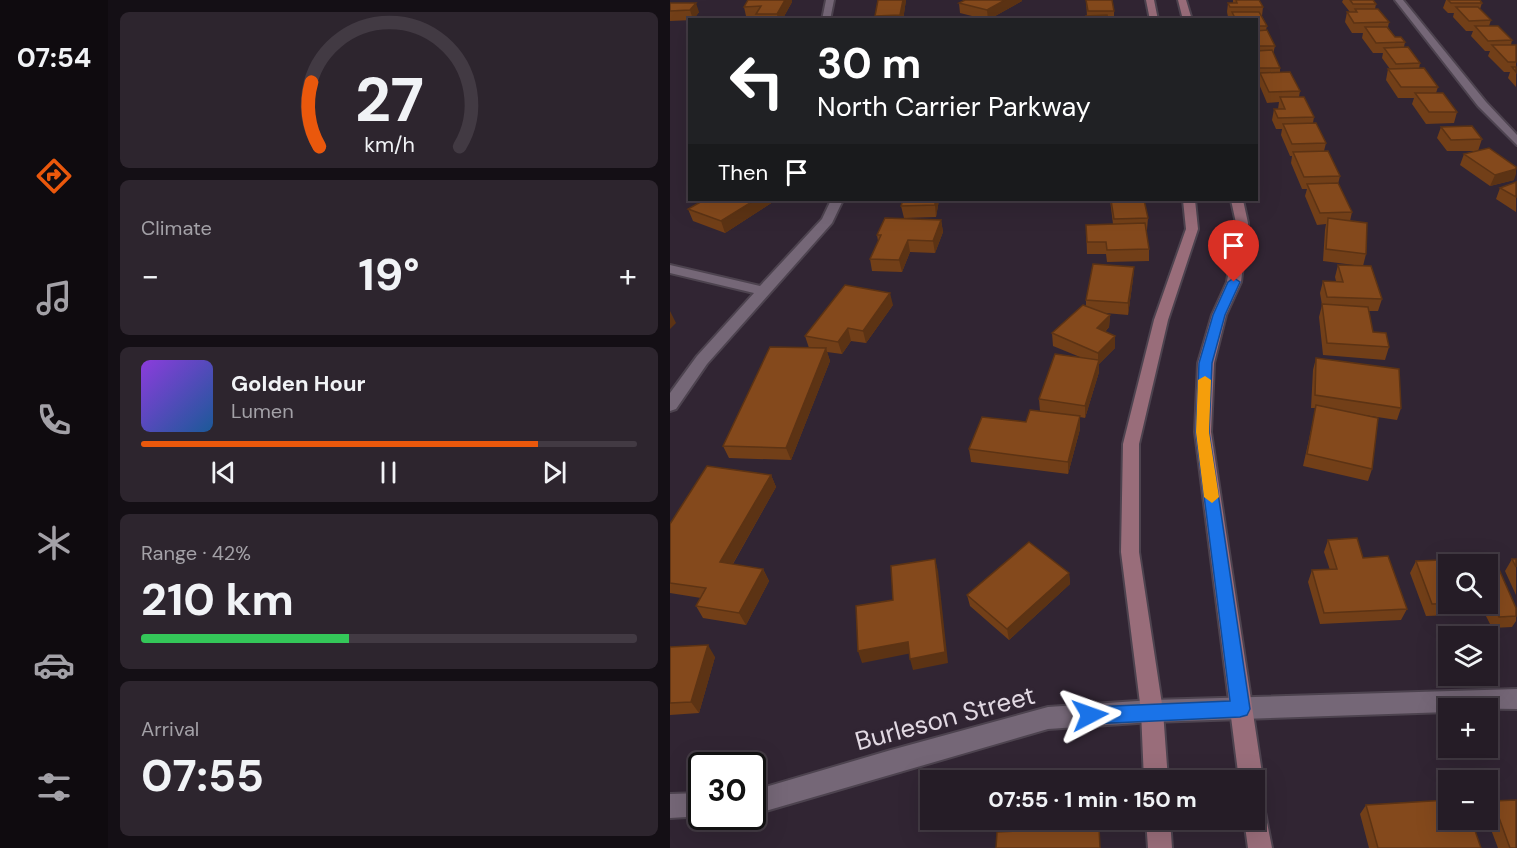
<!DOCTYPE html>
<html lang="en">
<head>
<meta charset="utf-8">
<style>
  :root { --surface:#251c26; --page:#2d252e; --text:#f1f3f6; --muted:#a3a1a7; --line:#423a43; --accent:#ea580c }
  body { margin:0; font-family:"DM Sans",sans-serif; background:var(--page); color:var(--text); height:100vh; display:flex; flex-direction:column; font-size:22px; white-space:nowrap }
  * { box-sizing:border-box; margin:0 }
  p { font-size:20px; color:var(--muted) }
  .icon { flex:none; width:33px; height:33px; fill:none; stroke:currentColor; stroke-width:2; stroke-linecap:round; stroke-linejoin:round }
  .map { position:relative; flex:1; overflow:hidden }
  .sheet { display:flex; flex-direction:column; gap:12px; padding:12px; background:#140f15; width:562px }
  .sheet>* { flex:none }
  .top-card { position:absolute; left:18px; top:18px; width:570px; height:183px; border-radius:0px; box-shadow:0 6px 24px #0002,0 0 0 2px var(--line); background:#202124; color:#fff; overflow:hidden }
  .fabs { position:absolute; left:768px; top:554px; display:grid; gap:12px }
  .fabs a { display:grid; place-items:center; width:60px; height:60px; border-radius:0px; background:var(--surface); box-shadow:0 6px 24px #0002,0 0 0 2px var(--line); font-size:30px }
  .speed { position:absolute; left:18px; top:752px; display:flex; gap:12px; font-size:30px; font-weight:700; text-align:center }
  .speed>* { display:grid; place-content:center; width:78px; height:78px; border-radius:50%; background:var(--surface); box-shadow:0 6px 24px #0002,0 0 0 2px var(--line); line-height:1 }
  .speed .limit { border:3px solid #111; border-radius:9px; background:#fff; color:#111 }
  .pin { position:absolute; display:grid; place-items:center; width:51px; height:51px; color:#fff; margin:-62px -26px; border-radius:50% 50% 50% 0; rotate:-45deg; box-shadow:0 0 6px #0007 }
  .pin .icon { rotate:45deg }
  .me { position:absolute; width:66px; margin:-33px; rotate:86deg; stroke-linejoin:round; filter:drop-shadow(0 0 4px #0008) }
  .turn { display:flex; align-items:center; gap:21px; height:126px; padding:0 30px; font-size:27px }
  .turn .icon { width:78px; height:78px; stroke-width:2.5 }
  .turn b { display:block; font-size:42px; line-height:51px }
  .then { display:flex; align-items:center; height:57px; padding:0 30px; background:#0003; gap:12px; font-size:22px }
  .big { font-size:45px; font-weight:700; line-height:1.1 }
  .sheet .card { flex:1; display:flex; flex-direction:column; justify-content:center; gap:9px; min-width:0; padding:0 21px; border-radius:9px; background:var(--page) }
  .sheet .dial { align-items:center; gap:0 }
  .dial svg { height:156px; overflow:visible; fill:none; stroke:var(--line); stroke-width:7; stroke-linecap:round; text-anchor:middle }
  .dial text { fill:var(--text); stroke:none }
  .song { display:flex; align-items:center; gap:18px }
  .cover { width:72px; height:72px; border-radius:9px; background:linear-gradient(135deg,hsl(270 70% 55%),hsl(210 70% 35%)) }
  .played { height:6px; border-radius:3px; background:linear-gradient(90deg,var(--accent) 80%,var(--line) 80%) }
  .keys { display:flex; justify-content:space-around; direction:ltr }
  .heat { display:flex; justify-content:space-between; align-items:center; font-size:33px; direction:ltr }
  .charge { height:9px; border-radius:4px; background:linear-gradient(90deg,#34c759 42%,var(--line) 0) }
  .trip { position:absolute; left:250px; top:770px; width:345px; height:60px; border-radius:0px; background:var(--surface); box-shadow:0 6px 24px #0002,0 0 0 2px var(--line); font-weight:700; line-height:60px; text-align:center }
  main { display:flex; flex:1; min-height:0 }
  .tab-bar { display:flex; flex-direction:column; width:108px; justify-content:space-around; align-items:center; background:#0f0b0f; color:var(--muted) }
  .tab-bar .icon { width:42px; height:42px }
  .tab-bar .selected { color:var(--accent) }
  .tab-bar b { font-size:27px; color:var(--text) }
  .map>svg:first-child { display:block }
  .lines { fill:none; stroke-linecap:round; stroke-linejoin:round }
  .minor-casing { stroke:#4d434f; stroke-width:4 }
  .secondary-casing { stroke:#4d434f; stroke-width:4 }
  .minor { fill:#756777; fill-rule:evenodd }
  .secondary { fill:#996d7a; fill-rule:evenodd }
  .wall { fill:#723f18; fill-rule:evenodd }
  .shaded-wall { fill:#5c3314 }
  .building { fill:#84491c; stroke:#5c3314; stroke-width:1.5 }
  .route { fill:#1a73e8; stroke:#114b97; stroke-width:1.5 }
  .slow { fill:#f59e0b }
  .labels { text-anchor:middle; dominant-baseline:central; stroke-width:6; stroke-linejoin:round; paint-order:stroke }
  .near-street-label { font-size:26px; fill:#e2d9e3; stroke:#312533 }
</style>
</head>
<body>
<main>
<nav class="tab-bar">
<b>07:54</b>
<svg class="icon selected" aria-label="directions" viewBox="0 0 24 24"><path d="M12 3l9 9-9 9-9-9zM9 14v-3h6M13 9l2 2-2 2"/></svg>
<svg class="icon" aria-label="music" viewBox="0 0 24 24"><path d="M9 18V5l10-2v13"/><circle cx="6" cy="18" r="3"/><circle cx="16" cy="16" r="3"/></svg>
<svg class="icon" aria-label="phone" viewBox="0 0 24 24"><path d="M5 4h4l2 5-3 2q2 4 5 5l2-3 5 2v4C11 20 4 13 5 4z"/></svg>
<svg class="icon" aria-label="climate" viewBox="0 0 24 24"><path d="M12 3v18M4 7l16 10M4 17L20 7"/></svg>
<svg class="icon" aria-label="car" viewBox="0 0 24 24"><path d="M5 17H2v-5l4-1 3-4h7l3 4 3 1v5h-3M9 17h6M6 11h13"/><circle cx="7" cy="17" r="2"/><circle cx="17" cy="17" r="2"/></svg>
<svg class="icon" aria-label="filters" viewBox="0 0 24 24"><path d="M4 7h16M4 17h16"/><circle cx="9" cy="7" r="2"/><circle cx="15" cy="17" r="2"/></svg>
</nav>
<section class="sheet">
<div class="card dial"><svg viewBox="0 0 100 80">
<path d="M14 69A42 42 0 1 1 86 69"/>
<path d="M14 69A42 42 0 0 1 10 36" stroke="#ea580c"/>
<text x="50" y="56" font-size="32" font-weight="700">27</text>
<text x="50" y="72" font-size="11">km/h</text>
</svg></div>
<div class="card"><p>Climate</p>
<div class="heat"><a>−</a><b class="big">19°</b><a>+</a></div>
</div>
<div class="card">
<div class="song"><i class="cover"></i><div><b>Golden Hour</b><p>Lumen</p></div></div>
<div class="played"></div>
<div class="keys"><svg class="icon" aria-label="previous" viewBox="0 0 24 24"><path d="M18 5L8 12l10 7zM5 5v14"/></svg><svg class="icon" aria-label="pause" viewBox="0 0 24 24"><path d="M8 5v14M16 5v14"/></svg><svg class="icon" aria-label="next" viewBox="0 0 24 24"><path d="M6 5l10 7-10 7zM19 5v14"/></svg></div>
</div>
<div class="card"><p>Range · 42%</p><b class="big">210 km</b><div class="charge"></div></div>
<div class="card"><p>Arrival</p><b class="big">07:55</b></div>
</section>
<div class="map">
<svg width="847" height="848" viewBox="0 0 847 848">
  <rect width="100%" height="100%" fill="#312533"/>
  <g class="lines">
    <defs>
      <path id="minor" d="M156,0H164L160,20H152Z
        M725,0H733L816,102L847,135V145L808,106Z
        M161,200H173L162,223L37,364L6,409L0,411V393L27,356L84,293L0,273V265L90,286L152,219Z
        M847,689V709L778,708V712L482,722L378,729L82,815V791L221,750L378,707L482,700Z
        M32,793V816H34L0,818V794Z"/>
      <path id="secondary" d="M476,0H484L488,20H480Z
        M508,0H516L522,20H513Z
        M513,200H525L528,229L498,320L469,444V552L493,711L498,780H474L471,711L451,552L453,444L484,320L516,229Z
        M561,200H573L578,223L571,282L556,315L544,363L541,432L593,780L589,788L585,790V780H569L525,432L528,363L542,315L557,282L566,223Z
        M585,798L593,802L602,848H578L574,819H585Z
        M476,819H500L502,848H478Z"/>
    </defs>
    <use href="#minor" class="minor-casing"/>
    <use href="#secondary" class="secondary-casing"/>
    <use href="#minor" class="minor"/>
    <use href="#secondary" class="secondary"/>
  </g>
  <path class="wall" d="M236,0L233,20H206L205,16Z
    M295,0H352V1L318,20L290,13L289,3Z
    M416,0H442L444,11V20H416V16H417Z
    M563,0H589L593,7L592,16L597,26L596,30L605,46L603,54L610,68V73L630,91L629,97L644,117L643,123L656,143L654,151L670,176L668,184L682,212L680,221L696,254L693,266L712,299L708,311H698L703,332L719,347L715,360L653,355L649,317L652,305L650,293L653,281H666L665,277L668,265H684L653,261L655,230L656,224L647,225L635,196L637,189H632L621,163L622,156H620L611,135L612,129H606L602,120L604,109H608L609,102L597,103L589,84V79H586V20H562V17H558L557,12L558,3H563Z
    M673,0H703L706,4L705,9L719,22L718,27L725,37L735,42L734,47L750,63L749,69L768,87L766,93L787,112L784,123L756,124L742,104L744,98H728L716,80L718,69H720L712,58L713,53H703L692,38L693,33H682L675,22L677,12H680L672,2Z
    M776,0H810L812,3L810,9L821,20L819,26L842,40L841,45H846V87L838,78L840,72H834L818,56L820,51H815L801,36L803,31H796L783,17L784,13H778L773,8Z
    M122,2L112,20H87L86,16H76L74,7Z
    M0,3L29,12L23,20L0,21Z
    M771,127L812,139L808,151H777L767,138Z
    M794,154L844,180L820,186L790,165Z
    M846,182V212L826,199L830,188Z
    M106,200L55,233L23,221L18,209Z
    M269,200L266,217L234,218L231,206Z
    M440,200H474L478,218L477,230H476L479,249V261L437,262L436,254H417L416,225L443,224Z
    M271,220L273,232L265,253L240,252L232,272L202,271L200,259L208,241L207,235Z
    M464,267L463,279L458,315L435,313L440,315L439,327L435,332L445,336V348L429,364V372L415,418L410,417V429L398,474L301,462L299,449L356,422L370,411L369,399L410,357L383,346L382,333L416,306V300Z
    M223,305L196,343L181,341L172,354L157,352L160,361L121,460L59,458L53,446L139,348L135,336Z
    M646,358L731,408L727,420L694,415L702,469L698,481L633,466L646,408H641L643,370Z
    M101,475L106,487L63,564L93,569L99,581L76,625L33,618L26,606L31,598L0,593V524Z
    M658,540L693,558L737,609L731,620L650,624L638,582L642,570H660L654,552Z
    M824,558L846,608V621L842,627L822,628L815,614L756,616L740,573L746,561ZM778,564H818V603H778Z
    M842,559H846V595L835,571Z
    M399,573L400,584L339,640L300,606L297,595Z
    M0,647L45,657L29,713L0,715Z
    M823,801L846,848H828L817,819L818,807Z
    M696,805L811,848H699L690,814Z"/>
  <path class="shaded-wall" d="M115,0H122V2L112,20H108L107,14Z
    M233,0H236L233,20H231L230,15Z
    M335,0H352V1L318,20L317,10Z
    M26,3L29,12L23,20L20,10Z
    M846,169V174L844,180L820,186L825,175Z
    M85,200H106L55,233L51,221Z
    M265,200H269L266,217L265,205Z
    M271,220L273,232L265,253L263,241Z
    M238,240L240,252L232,272L229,260Z
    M464,267L463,279L458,315V303Z
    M220,293L223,305L196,343L193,331Z
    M0,311L6,323L0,329Z
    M440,315L439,327L427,340V328Z
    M178,328L181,341L172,354L168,342Z
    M445,336V348L429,364V372L415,418V406L428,364V353Z
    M156,348L160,361L121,460L116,448Z
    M410,416V429L398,474V462Z
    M101,475L106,487L57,574L50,562Z
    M265,559L268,571L278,663L243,670L240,659Z
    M93,569L99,581L76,625L69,613Z
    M399,573L400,584L339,640L337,629Z
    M238,642L242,653L192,663L188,651Z
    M38,645L45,657L29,713L21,702Z"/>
  <path class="building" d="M78,0H115L107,14H86L91,6L74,7Z
    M208,0H233L230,15L205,16Z
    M295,0H335L317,10L289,3Z
    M416,0H442L444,11H418Z
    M566,0H589L593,7H560L558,3H567Z
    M680,0H703L706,4H683Z
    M778,0H810L812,3H781Z
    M0,3H26L20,10L0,11Z
    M786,7H808L821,20L799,21Z
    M685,9H708L719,22L684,23L677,12H687Z
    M562,12H589L597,26H586V20H566Z
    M437,15L438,20H417L416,16Z
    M805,26H828L842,40L818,41Z
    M695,27H717L725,37H731L735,42L706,43Z
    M597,30L605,46H586V31Z
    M822,45H846V62H838Z
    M738,47L750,63L726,64L714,48Z
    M602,50L610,68H587L586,66V51Z
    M842,67H846V72Z
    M754,68L768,87H731L718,69Z
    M620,72L630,91L599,92L590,73Z
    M745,93H773L787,112H759Z
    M610,97H634L644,117L608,118L604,109H615Z
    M646,123L656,143L622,144L613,124Z
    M802,126L812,139L781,140L771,127Z
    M819,148L846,167V169L825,175L794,154Z
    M658,151L670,176L634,177L623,152Z
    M846,182V197L830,188Z
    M668,183L682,212L650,213L637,184Z
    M34,200H85L51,221L18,209Z
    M233,200H265V205L231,206Z
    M441,200H474L478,218L444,219Z
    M215,218L271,220L263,241L238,240L229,260L200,259L211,235H207Z
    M658,218L697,223L696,254L656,249Z
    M475,223L479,249L437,250L436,242H417L416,225Z
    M423,264L464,267L458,303L416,300Z
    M668,265L701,266L712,299L657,297L653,281L673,282Z
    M175,285L220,293L193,331L178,328L168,342L135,336Z
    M652,304L698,307L703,332L716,333L719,347L657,343Z
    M413,305L440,315L427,328L445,336L428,353L382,333Z
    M100,347L156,348L116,448L53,446Z
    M385,354L429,360L415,406L369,399Z
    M646,358L729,369L731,408L645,395Z
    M646,405L708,418L702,469L637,454Z
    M360,410L410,416L398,462L299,449L312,417L356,422Z
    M37,466L101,475L50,562L93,569L69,613L26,606L36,588L0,583V524Z
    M687,538L693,558L718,556L737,609L654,613L642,570L667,569L658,540Z
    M359,542L399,573L337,629L297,595Z
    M824,558L846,608V616L829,617L823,602H818V564H778V603H799L762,604L746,561Z
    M265,559L275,652L240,659L238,642L188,651L186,606L223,600L221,566Z
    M842,559H846V567Z
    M38,645L21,702L0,703V647Z
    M778,800V819H801L811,848H708L696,805Z
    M846,800V848H840L823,801Z
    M429,827L430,848H326L327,832Z"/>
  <path class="route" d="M564,278L570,282L555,315L542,363L539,432L580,709L577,715L570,717L420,724L413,722L411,715L413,709L420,707L560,701L526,432L529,363L543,315L558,282Z"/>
  <path class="slow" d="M535,376L541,380L539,432L549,497L542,503L534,497L526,432L528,380Z"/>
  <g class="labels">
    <g class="near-street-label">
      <text transform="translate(275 718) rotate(-15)">Burleson Street</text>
    </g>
  </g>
</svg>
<div class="fabs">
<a><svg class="icon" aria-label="search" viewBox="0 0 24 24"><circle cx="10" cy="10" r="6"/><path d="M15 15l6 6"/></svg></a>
<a><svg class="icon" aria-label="layers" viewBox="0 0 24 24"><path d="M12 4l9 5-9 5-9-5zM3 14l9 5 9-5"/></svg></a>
<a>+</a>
<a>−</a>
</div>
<div class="speed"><div class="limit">30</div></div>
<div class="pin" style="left:564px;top:282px;background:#d93025"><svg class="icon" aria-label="arrive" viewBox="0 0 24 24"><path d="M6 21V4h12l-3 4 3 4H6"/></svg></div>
<svg class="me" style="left:420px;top:715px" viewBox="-20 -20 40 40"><path d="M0-17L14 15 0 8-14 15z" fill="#1a73e8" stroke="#fff" stroke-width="4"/></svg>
<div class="trip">07:55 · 1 min · 150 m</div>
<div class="top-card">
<div class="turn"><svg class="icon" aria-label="left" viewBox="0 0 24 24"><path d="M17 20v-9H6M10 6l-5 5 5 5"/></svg><div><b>30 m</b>North Carrier Parkway</div></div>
<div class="then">Then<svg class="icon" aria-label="arrive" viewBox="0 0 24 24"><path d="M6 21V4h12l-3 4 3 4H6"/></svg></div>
</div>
</div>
</main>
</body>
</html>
